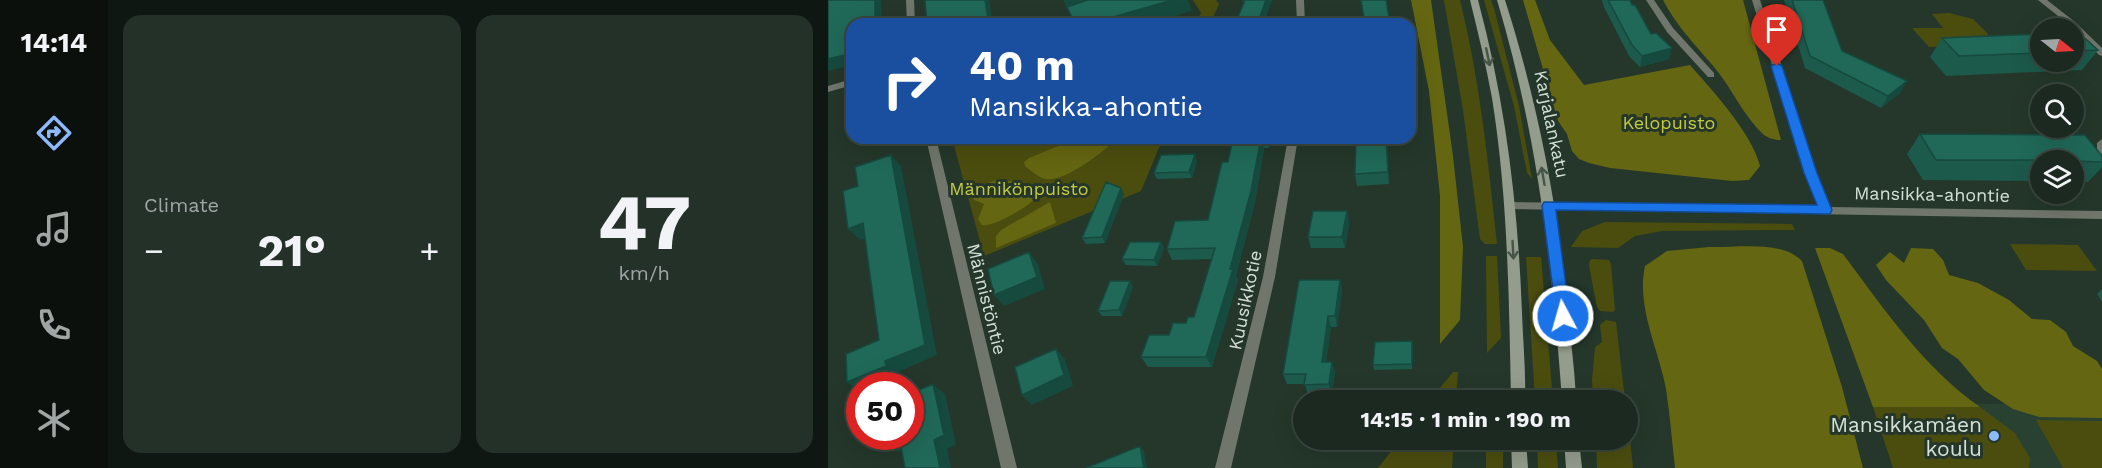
<!DOCTYPE html>
<html lang="en">
<head>
<meta charset="utf-8">
<style>
  :root { --surface:#1b2920; --page:#243129; --text:#f1f3f6; --muted:#a0a6a5; --line:#39453e; --accent:#8db9fc }
  body { margin:0; font-family:"Work Sans",sans-serif; background:var(--page); color:var(--text); height:100vh; display:flex; flex-direction:column; font-size:22px; white-space:nowrap }
  * { box-sizing:border-box; margin:0 }
  p { font-size:20px; color:var(--muted) }
  .icon { flex:none; width:33px; height:33px; fill:none; stroke:currentColor; stroke-width:2; stroke-linecap:round; stroke-linejoin:round }
  .map { position:relative; flex:1; overflow:hidden }
  .panel { display:flex; flex-direction:column; gap:15px; padding:15px; background:#0f1712; width:720px }
  .panel>* { flex:none }
  .guide { position:absolute; left:18px; top:18px; width:570px; height:126px; border-radius:18px; box-shadow:0 6px 24px #0002,0 0 0 2px var(--line); background:#1a4fa0; color:#fff; overflow:hidden }
  .needle { width:39px; rotate:108deg }
  .controls { position:absolute; left:1202px; top:18px; display:grid; gap:12px }
  .controls a { display:grid; place-items:center; width:54px; height:54px; border-radius:50%; background:var(--surface); box-shadow:0 6px 24px #0002,0 0 0 2px var(--line); font-size:30px }
  .speed { position:absolute; left:18px; top:372px; display:flex; gap:12px; font-size:30px; font-weight:700; text-align:center }
  .speed>* { display:grid; place-content:center; width:78px; height:78px; border-radius:50%; background:var(--surface); box-shadow:0 6px 24px #0002,0 0 0 2px var(--line); line-height:1 }
  .speed .limit { border:9px solid #d22; background:#fff; color:#111 }
  .pin { position:absolute; display:grid; place-items:center; width:51px; height:51px; color:#fff; margin:-62px -26px; border-radius:50% 50% 50% 0; rotate:-45deg; box-shadow:0 0 6px #0007 }
  .pin .icon { rotate:45deg }
  .me { position:absolute; width:66px; margin:-33px; rotate:354deg; stroke-linejoin:round; filter:drop-shadow(0 0 4px #0008) }
  .turn { display:flex; align-items:center; gap:21px; height:126px; padding:0 24px; font-size:27px }
  .turn .icon { width:78px; height:78px; stroke-width:2.5 }
  .turn b { display:block; font-size:42px; line-height:51px }
  .big { font-size:45px; font-weight:700; line-height:1.1 }
  .panel .widget { flex:1; display:flex; flex-direction:column; justify-content:center; gap:9px; min-width:0; padding:0 21px; border-radius:18px; background:var(--page) }
  .panel .dial { align-items:center; gap:0 }
  .dial b { font-size:78px; line-height:1 }
  .heat { display:flex; justify-content:space-between; align-items:center; font-size:33px; direction:ltr }
  .panel .tiles { flex:1; display:grid; gap:15px; grid-template-columns:repeat(2,1fr) }
  .trip { position:absolute; left:465px; top:390px; width:345px; height:60px; border-radius:30px; background:var(--surface); box-shadow:0 6px 24px #0002,0 0 0 2px var(--line); font-weight:700; line-height:60px; text-align:center }
  main { display:flex; flex:1; min-height:0 }
  .menu { display:flex; flex-direction:column; width:108px; justify-content:space-around; align-items:center; background:#0b100d; color:var(--muted) }
  .menu .icon { width:42px; height:42px }
  .menu .on { color:var(--accent) }
  .menu b { font-size:27px; color:var(--text) }
  .map>svg:first-child { display:block }
  .built { fill:#284130 }
  .green { fill:#4b4d0f }
  .forest { fill:#646611 }
  .lines { fill:none; stroke-linecap:round; stroke-linejoin:round }
  .street { fill:#70766c; fill-rule:evenodd }
  .secondary { fill:#939c8d; fill-rule:evenodd }
  .wall { fill:#1c5a4c }
  .shaded-wall { fill:#164a3e }
  .building { fill:#206958; stroke:#164a3e; stroke-width:1.5 }
  .oneway { stroke:#455548 }
  .route { fill:#1a73e8; stroke:#114b97; stroke-width:1.5 }
  .poi-dot { fill:#8db9fc; stroke:#24372a; stroke-width:2 }
  .labels { text-anchor:middle; dominant-baseline:central; stroke-width:6; stroke-linejoin:round; paint-order:stroke }
  .park-label { font-size:18px; fill:#c6ca3e; stroke:#24372a }
  .street-label { font-size:18px; fill:#d4e0d7; stroke:#24372a }
  .near-poi-label { font-size:21px; fill:#d4e0d7; stroke:#24372a; text-anchor:end }
</style>
</head>
<body>
<main>
<nav class="menu">
<b>14:14</b>
<svg class="icon on" aria-label="directions" viewBox="0 0 24 24"><path d="M12 3l9 9-9 9-9-9zM9 14v-3h6M13 9l2 2-2 2"/></svg>
<svg class="icon" aria-label="music" viewBox="0 0 24 24"><path d="M9 18V5l10-2v13"/><circle cx="6" cy="18" r="3"/><circle cx="16" cy="16" r="3"/></svg>
<svg class="icon" aria-label="phone" viewBox="0 0 24 24"><path d="M5 4h4l2 5-3 2q2 4 5 5l2-3 5 2v4C11 20 4 13 5 4z"/></svg>
<svg class="icon" aria-label="climate" viewBox="0 0 24 24"><path d="M12 3v18M4 7l16 10M4 17L20 7"/></svg>
</nav>
<section class="panel">
<div class="tiles">
<div class="widget"><p>Climate</p>
<div class="heat"><a>−</a><b class="big">21°</b><a>+</a></div>
</div>
<div class="widget dial"><b>47</b><p>km/h</p></div>
</div>
</section>
<div class="map">
<svg width="1274" height="468" viewBox="0 0 1274 468">
  <rect width="100%" height="100%" fill="#24372a"/>
  <path class="built" d="M1047,404H1274V468H1069Z"/>
  <path class="green" d="M365,0H388L391,4L382,24H367L373,13Z
    M616,0H632C652,80 660,162 669,244H657L652,239L635,110Z
    M656,0H663L667,12L691,106L704,179L699,173L686,106Z
    M1121,13L1145,19L1160,34L1152,45L1101,47L1084,28H1115L1104,14Z
    M124,138H335L313,191L156,256Z
    M777,222L964,224L967,230L834,231L807,236L790,248L743,247L754,231Z
    M1182,244L1250,245L1269,271L1198,270Z
    M658,256H669L673,338L659,353Z
    M698,257H713L725,400H707Z
    M765,259L781,260L783,264L787,310L785,312L772,311L769,307L761,266L762,260Z
    M778,320L788,322L797,400H765L764,380L767,347L774,342L772,325Z
    M625,372H630L628,400H602Z
    M1045,407H1152L1187,433L1202,458L1201,468H1065Z
    M800,419L805,468H769L768,440H800Z
    M1208,420L1274,421V468H1235Z
    M572,440H626L624,468H550Z
    M658,440H675V468H658Z
    M709,440H728L730,468H710Z"/>
  <path class="forest" d="M583,0H603L625,156L635,247L632,320L612,344V196L601,91Z
    M695,0H707L722,40L756,85L862,65C884,90 924,133 932,166L921,180L904,181L782,168L761,163L751,159L744,151L739,134L730,121Z
    M835,0H915L953,140C947,140 942,139 936,135C915,116 904,88 886,67C866,43 850,28 835,0Z
    M250,138H288C277,152 235,183 217,179C210,177 202,170 197,166L196,162L201,158Z
    M169,180L193,182L211,194C206,204 165,228 154,225L150,219L156,204L146,200L143,193L148,187Z
    M222,202L228,223L168,248V236L173,230Z
    M881,247C908,248 954,240 974,261L1014,387L1035,468H847C844,442 842,415 838,389C831,350 808,307 817,266L839,251Z
    M987,248H1002L1015,254C1057,310 1095,367 1152,407H1045Z
    M1083,248L1105,249L1115,260L1121,275L1150,283L1181,300L1204,319L1222,320L1238,332L1245,346L1269,361L1274,369V418L1211,417L1185,409L1156,390L1130,359L1114,348L1096,320L1058,280L1048,265L1062,252L1076,263Z"/>
  <g class="lines">
    <path class="street" d="M78,0H86L87,24H79Z
      M468,0H476L477,24H469Z
      M818,0H826L845,28L886,73V77H880L839,32Z
      M924,0H932L989,173L1002,207L1274,211V219L678,209L676,206L682,202L991,206L977,173Z
      M1210,0H1219L1247,22L1274,48V56L1271,55L1245,28Z
      M258,11L262,14L261,16L234,24H220Z
      M24,79V85L0,92V86Z
      M98,138H108L189,468H173Z
      M460,138H470L447,277L403,468H387L435,277Z
      M1274,139V163L1269,159V143Z"/>
    <path class="secondary" d="M642,0H650C678,104 690,206 694,313C695,342 698,372 697,400H683C681,299 680,198 664,98C658,65 650,33 642,0Z
      M669,0H677C710,103 730,207 740,314C743,343 747,372 748,400H734C724,262 709,133 669,0Z
      M683,440H698L700,468H684Z
      M736,440H751L754,468H738Z"/>
  </g>
  <path class="wall" d="M415,0H444L435,24H412L410,17L416,2Z
    M774,0H802L804,5L841,59L812,67L801,56L776,7Z
    M956,0H995L1014,51L1072,93L1053,108L977,68Z
    M1245,33L1270,50L1254,70L1118,76L1102,57L1114,38L1212,34V62H1245Z
    M1092,134L1274,156V167L1260,182H1245V160H1212V181L1095,180L1079,154Z
    M405,138H442L441,148H436L427,202L408,276L410,280L384,367H320L313,357L366,317L384,259L344,260L339,249L380,220L400,162Z
    M558,138L561,184L529,186L527,174Z
    M369,161L364,178L329,179L326,173Z
    M293,188L296,194L277,243L258,244L254,238Z
    M519,211L521,223L517,248H483L480,237Z
    M333,242L336,248L329,266L298,265L294,259Z
    M512,280L514,291L509,327H503L498,362L507,372L504,394L480,395L477,384H459L455,374Z
    M305,287L294,316H274L270,311Z
    M1274,289V302L1269,294Z
    M584,341V369L546,370L545,365Z"/>
  <path class="shaded-wall" d="M47,0H53L54,24H47Z
    M157,0H161L165,24H161Z
    M235,0H286L242,14Z
    M344,0H360L364,11L320,24H261Z
    M438,0H444L435,24H430V22Z
    M844,48L841,59L812,67L814,56Z
    M17,55L24,65L0,71V59Z
    M1079,81L1072,93L1053,108L1060,96Z
    M433,138L436,148L427,202L408,276L410,280L384,367L378,357Z
    M438,138H442L441,148Z
    M558,138L560,150L561,184L560,172Z
    M367,154L369,161L364,178L361,172Z
    M63,155L73,166L109,355L70,372L71,377L50,386H32V392L19,382L57,361Z
    M293,188L296,194L277,243L274,237Z
    M519,211L521,223L517,248L514,237Z
    M35,223L47,235L32,240L20,229Z
    M333,242L336,248L329,266L326,260Z
    M201,252L210,264L217,289L176,306L166,295Z
    M512,280L514,291L509,327L507,316Z
    M302,281L305,287L294,316L291,310Z
    M500,316L503,327L497,372L494,362Z
    M228,349L237,359L245,386L204,405L194,395Z
    M504,362L507,372L504,394L501,384Z
    M105,384L117,394L128,445L119,449L123,468H112L106,440Z
    M70,436H72L85,446L71,452L57,443Z
    M312,446L316,451L319,468H316Z"/>
  <path class="building" d="M0,0H47V24H24L23,103L17,55L0,59Z
    M97,0H157L161,24H99Z
    M260,0H344L261,24H247L239,7Z
    M417,0H438L430,22L410,17Z
    M533,0H558L562,24H537Z
    M780,0H802L804,5H807L823,34L828,33L844,48L814,56L804,45Z
    M964,0H995L1014,51L1079,81L1060,96L982,56Z
    M1250,32L1270,50L1245,51V33Z
    M1212,34V53L1131,56L1114,38Z
    M1092,134L1257,135L1274,156V162L1245,161V160H1108Z
    M405,138H433L423,191L402,269H405L378,357H313L321,335H341L345,323H358L360,317H366L387,248L339,249L347,221L380,220L394,162H400Z
    M558,138L560,172L527,174L528,140Z
    M367,154L361,172L326,173L333,155Z
    M63,155L97,345L57,361L58,366L19,382L18,354L51,340L35,223L20,229L15,191L30,186L27,167Z
    M278,182L293,188L274,237L254,238Z
    M485,211H519L514,237H480Z
    M302,242H333L326,260L294,259Z
    M201,252L209,277L166,295L160,269Z
    M471,280H512L507,316H500L494,362H504L501,384L476,385L478,374H455Z
    M282,281H302L291,310L270,311Z
    M584,341V364L545,365L547,342Z
    M228,349L236,375L194,395L187,367Z
    M105,384L116,435L106,440L112,468H77L71,436H82V394Z
    M56,436H70L57,443Z
    M312,446L316,468H258Z"/>
  <defs><path id="oneway-shaft" d="M-6 0H5M1.5-3L5.5 0L1.5 3" fill="none" stroke-width="1.6" stroke-linecap="round" stroke-linejoin="round" transform="scale(1.5)"/></defs>
  <g class="oneway">
    <use href="#oneway-shaft" transform="translate(660 57) rotate(78)"/>
    <use href="#oneway-shaft" transform="translate(715 176) rotate(-100)"/>
    <use href="#oneway-shaft" transform="translate(685 250) rotate(87)"/>
  </g>
  <path class="route" d="M949,63L954,66L989,173L1004,210L1002,214L728,210L742,316L740,321L735,323L729,321L714,206L716,202L989,205L976,173L943,66Z"/>
  <circle class="poi-dot" cx="1166" cy="436" r="6"/>
  <g class="labels">
    <g class="park-label">
      <text x="841" y="122">Kelopuisto</text>
      <text x="191" y="188">Männikönpuisto</text>
    </g>
    <g class="street-label">
      <text transform="translate(724 124) rotate(78)">Karjalankatu</text>
      <text transform="translate(1104 194) rotate(1)">Mansikka-ahontie</text>
      <text transform="translate(159 299) rotate(76)">Männistöntie</text>
      <text transform="translate(417 300) rotate(-78)">Kuusikkotie</text>
    </g>
    <g class="near-poi-label">
      <text x="1154" y="424">Mansikkamäen<tspan x="1154" dy="24">koulu</tspan></text>
    </g>
  </g>
</svg>
<div class="controls">
<a><svg class="needle" viewBox="-14 -14 28 28"><path d="M0-13l5 13h-10z" fill="#e53935"/><path d="M0 13l5-13h-10z" fill="#a0a6a5"/></svg></a>
<a><svg class="icon" aria-label="search" viewBox="0 0 24 24"><circle cx="10" cy="10" r="6"/><path d="M15 15l6 6"/></svg></a>
<a><svg class="icon" aria-label="layers" viewBox="0 0 24 24"><path d="M12 4l9 5-9 5-9-5zM3 14l9 5 9-5"/></svg></a>
</div>
<div class="speed"><div class="limit">50</div></div>
<div class="pin" style="left:949px;top:66px;background:#d93025"><svg class="icon" aria-label="arrive" viewBox="0 0 24 24"><path d="M6 21V4h12l-3 4 3 4H6"/></svg></div>
<svg class="me" style="left:735px;top:316px" viewBox="-20 -20 40 40"><circle r="17" fill="#1a73e8" stroke="#fff" stroke-width="3"/><path d="M0-11L8 9 0 5-8 9z" fill="#fff"/></svg>
<div class="trip">14:15 · 1 min · 190 m</div>
<div class="guide">
<div class="turn"><svg class="icon" aria-label="right" viewBox="0 0 24 24"><path d="M7 20v-9h11M14 6l5 5-5 5"/></svg><div><b>40 m</b>Mansikka-ahontie</div></div>
</div>
</div>
</main>
</body>
</html>
